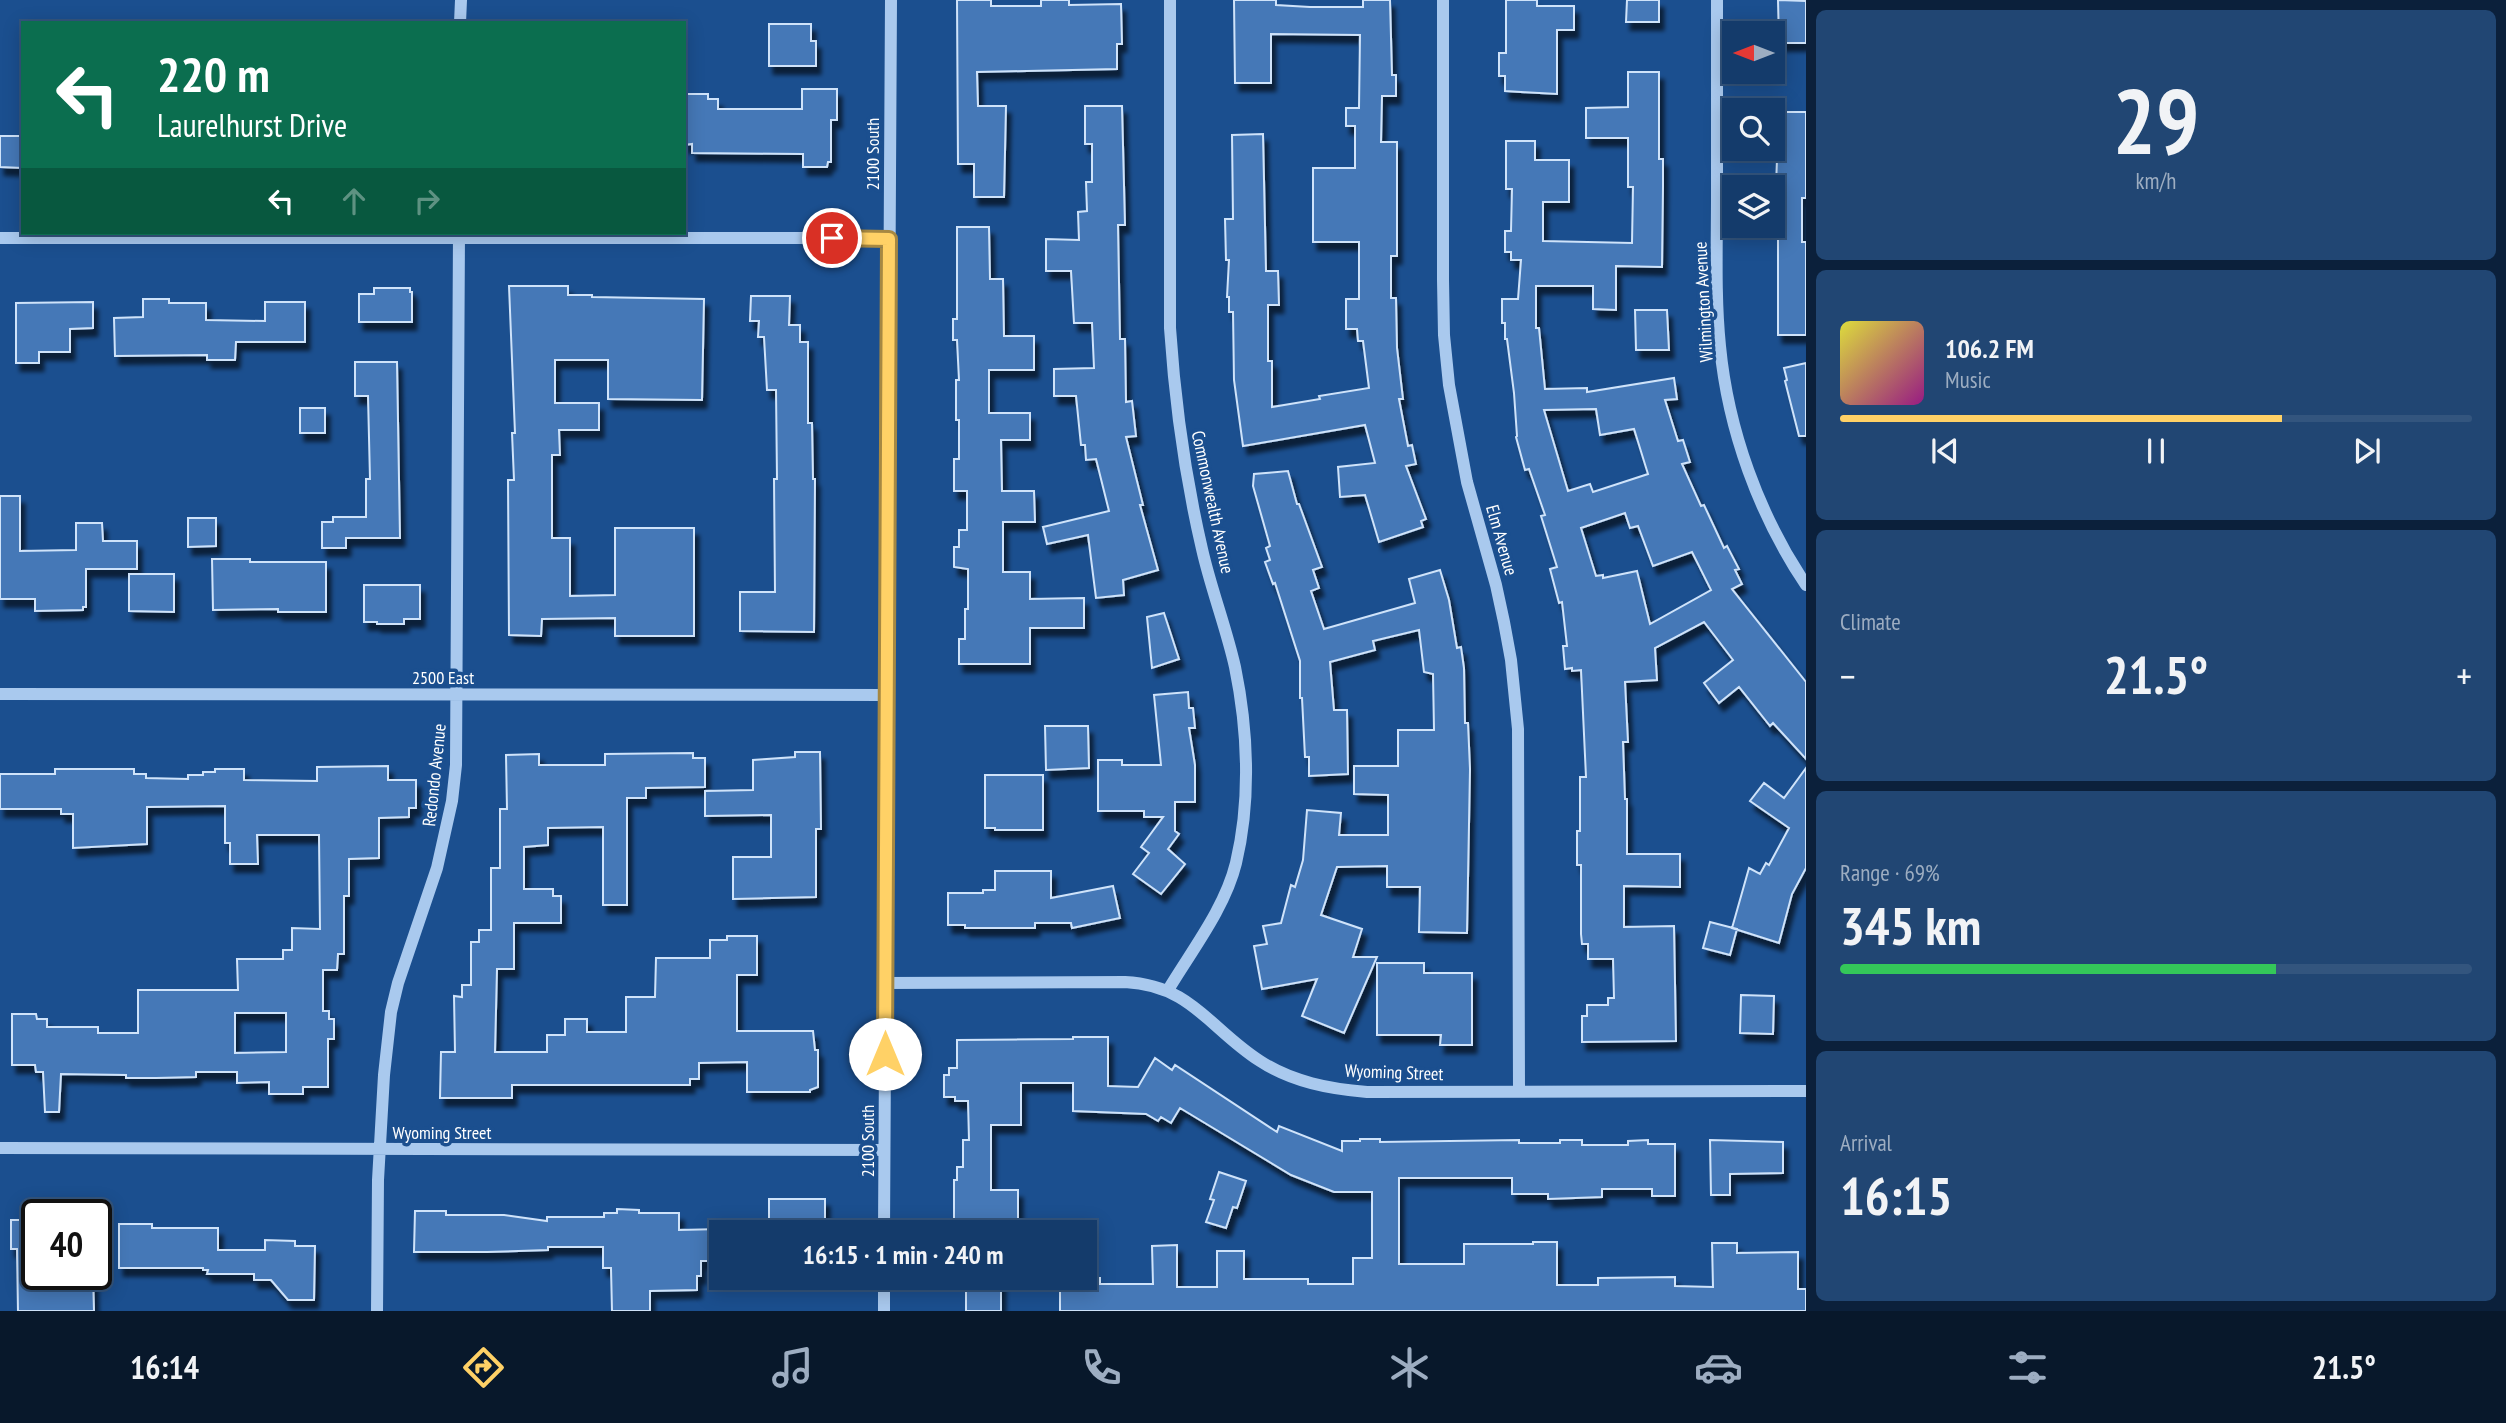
<!DOCTYPE html>
<html lang="en">
<head>
<meta charset="utf-8">
<style>
  :root { --surface:#143b6b; --page:#214673; --text:#f1f3f6; --muted:#9dadc1; --line:#33557e; --accent:#ffd166 }
  body { margin:0; font-family:"PT Sans Narrow",sans-serif; background:var(--page); color:var(--text); height:100vh; display:flex; flex-direction:column; font-size:26px; white-space:nowrap }
  * { box-sizing:border-box; margin:0 }
  p { font-size:23px; color:var(--muted) }
  .icon { flex:none; width:38px; height:38px; fill:none; stroke:currentColor; stroke-width:2; stroke-linecap:round; stroke-linejoin:round }
  .map { position:relative; flex:1; overflow:hidden }
  .details { display:flex; flex-direction:column; gap:10px; padding:10px; background:#0b203b; width:700px }
  .details>* { flex:none }
  .top-card { position:absolute; left:21px; top:21px; width:665px; height:214px; border-radius:0px; box-shadow:0 4px 18px #0003,0 0 0 2px var(--line); background:#0b6e4f; color:#fff; overflow:hidden }
  .needle { width:46px; rotate:270deg }
  .tools { position:absolute; left:1722px; top:21px; display:grid; gap:14px }
  .tools a { display:grid; place-items:center; width:63px; height:63px; border-radius:0px; background:var(--surface); box-shadow:0 4px 18px #0003,0 0 0 2px var(--line); font-size:35px }
  .speed { position:absolute; left:21px; top:1199px; display:flex; gap:14px; font-size:35px; font-weight:700; text-align:center }
  .speed>* { display:grid; place-content:center; width:91px; height:91px; border-radius:50%; background:var(--surface); box-shadow:0 4px 18px #0003,0 0 0 2px var(--line); line-height:1 }
  .speed .limit { border:4px solid #111; border-radius:10px; background:#fff; color:#111 }
  .pin { position:absolute; display:grid; place-items:center; width:60px; height:60px; color:#fff; margin:-30px; border:4px solid #fff; border-radius:50%; box-shadow:0 2px 7px #0007 }
  .me { position:absolute; width:77px; margin:-38px; rotate:0deg; stroke-linejoin:round; filter:drop-shadow(0 0 5px #0008) }
  .turn { display:flex; align-items:center; gap:24px; height:147px; padding:0 21px; font-size:32px }
  .turn .icon { width:91px; height:91px; stroke-width:2.5 }
  .turn b { display:block; font-size:49px; line-height:60px }
  .lanes { display:flex; align-items:center; height:66px; padding:0 21px; background:#0003; justify-content:center; gap:35px; direction:ltr }
  .lanes .off { opacity:.35 }
  .big { font-size:52px; font-weight:700; line-height:1.1 }
  .details .card { flex:1; display:flex; flex-direction:column; justify-content:center; gap:10px; min-width:0; padding:0 24px; border-radius:10px; background:var(--page) }
  .details .dial { align-items:center; gap:0 }
  .dial b { font-size:91px; line-height:1 }
  .song { display:flex; align-items:center; gap:21px }
  .cover { width:84px; height:84px; border-radius:10px; background:linear-gradient(135deg,hsl(60 70% 55%),hsl(310 70% 35%)) }
  .played { height:7px; border-radius:4px; background:linear-gradient(90deg,var(--accent) 70%,var(--line) 70%) }
  .keys { display:flex; justify-content:space-around; direction:ltr }
  .heat { display:flex; justify-content:space-between; align-items:center; font-size:38px; direction:ltr }
  .charge { height:10px; border-radius:5px; background:linear-gradient(90deg,#34c759 69%,var(--line) 0) }
  .trip { position:absolute; left:709px; top:1220px; width:388px; height:70px; border-radius:0px; background:var(--surface); box-shadow:0 4px 18px #0003,0 0 0 2px var(--line); font-weight:700; line-height:70px; text-align:center }
  .tab-bar { display:flex; height:112px; justify-content:space-around; align-items:center; background:#08182b; color:var(--muted) }
  .tab-bar .icon { width:49px; height:49px }
  .tab-bar .on { color:var(--accent) }
  .tab-bar b { font-size:32px; color:var(--text) }
  main { display:flex; flex:1; min-height:0 }
  .map>svg:first-child { display:block }
  .building { fill:#4478b7; stroke:#cfe3fa; stroke-width:2; fill-rule:evenodd; filter:url(#shadow) }
  .lines { fill:none; stroke-linecap:round; stroke-linejoin:round }
  .minor { stroke:#a9c9ee; stroke-width:12 }
  .route-casing { stroke:#a68842; stroke-width:18 }
  .route { stroke:#ffd166; stroke-width:12 }
  .labels { text-anchor:middle; dominant-baseline:central; stroke-width:7; stroke-linejoin:round; paint-order:stroke }
  .street-label { font-size:18px; fill:#fff; stroke:#1b4f8f }
</style>
</head>
<body>
<main>
<div class="map">
<svg width="1806" height="1311" viewBox="0 0 1806 1311">
  <defs>
    <filter id="shadow"><feDropShadow dx="4.5" dy="8" stdDeviation="2" flood-color="#0009"/></filter>
  </defs>
  <rect width="100%" height="100%" fill="#1b4f8f"/>
  <path class="building" d="M957,0H991V6H1041V0H1069V5L1121,4L1122,44H1117V69L977,72L978,106H1006L1004,197H974V164H958Z
    M1234,0H1276V5L1310,7H1363V0H1390L1392,75H1396V96H1382L1381,142H1397V256H1391V298H1396L1397,348L1403,399H1399L1408,446L1412,445L1416,464L1406,466L1426,519L1421,521L1423,527L1379,542L1365,495L1340,497L1338,467L1375,463L1365,425L1243,446L1234,380L1233,312H1229V297H1227L1229,260H1226L1225,219H1233L1232,135L1263,134L1266,271H1278L1279,305H1268V361H1272V407L1320,399L1319,396L1369,388L1363,341H1358L1357,329H1346V299H1359V242H1313V168H1355V126H1346V108H1359L1360,35L1271,34V83H1235Z
    M1506,0H1537V6H1574V30H1557V94L1505,91V76H1499V53H1506Z
    M1627,0H1659V22H1626Z
    M1778,0L1806,1V43H1779Z
    M769,24H811V41H816V66H769Z
    M1628,72H1659V159H1663V186L1662,267L1616,266V310L1593,309V286H1536V328H1539L1545,389L1587,388V392L1674,378L1677,399L1665,400L1678,441L1683,440L1690,462L1682,464L1701,506L1704,505L1724,548L1727,546L1739,569L1735,570L1742,584L1732,589L1806,682V759L1773,723L1770,726L1739,687L1719,703L1704,683L1733,660L1704,622L1655,648L1657,680L1625,682L1628,742H1623L1625,799H1627V854H1680V887L1624,886V927L1674,926L1676,1041L1582,1042V1016H1587V1005H1608V998H1614L1613,959H1588V944H1582L1581,934V865H1577V831H1580V777H1586L1581,670L1572,671V668L1565,669L1563,646H1567L1562,602L1559,603L1550,569L1557,567L1541,516L1545,515L1529,469L1525,470L1516,437L1517,436L1514,393L1507,339H1505V323H1502V299H1518L1521,260H1511V252H1505V231H1511L1512,189H1506V141H1535V160H1569V202H1543V241L1632,243L1633,187H1628V138H1586V108L1628,107ZM1596,409L1600,435L1634,429L1648,474L1593,492L1590,484L1568,491L1544,410ZM1625,513L1630,528L1638,526L1653,566L1692,552L1711,590L1650,624L1637,571L1603,578V575L1596,576L1581,528Z
    M802,89H837V120H831V162H828L827,167H803V154L692,153V144L684,145V94H708V99H718V109H802Z
    M1085,106H1122L1125,225H1118L1120,339H1125L1126,402L1132,401L1136,436L1126,437L1143,505H1140L1158,570L1123,580L1124,595L1096,598L1088,535L1047,544L1043,527L1109,511L1096,459L1086,460L1085,445H1081L1076,396H1054V369L1094,368L1092,323H1074L1071,271H1046V239L1079,240L1078,212L1087,211L1086,182H1092V144H1085Z
    M1774,112H1806V198H1802V242H1806V335H1778V213H1775L1778,132H1774Z
    M0,136H23V168L0,167Z
    M957,227H989L990,279H1003L1004,336H1034V370H989V413H1030V440H1001L1002,491H1034L1035,522H1003V572H1030V599L1084,598V628H1030V664H959V639H965V609H968V569L954,567V547H959V530H967V491H954V459H959V420H956V380H959L957,340H953V319H957Z
    M509,286H568V295H592V297L704,299L702,400L608,399V360H555V403H599V430H559L560,455H552V538H570V596L615,595V528H694V636H615V618L542,619L541,636L509,635L508,480H514L512,433H515Z
    M374,288H410V292H412V322H359V294H374Z
    M751,296H790L789,325H800V342H808V423H812L813,479H815L814,632L740,631V592H775L774,479H777L776,390H767L764,337H758L759,321H750Z
    M143,299H169V303H206V320L265,321V302H305V342H236L235,360H207V355L115,356L114,318L143,317Z
    M93,302V328L70,329V352H39V363H16V303Z
    M1635,310H1667L1669,350H1636Z
    M355,362H397L400,538H346V548H322V522H333V517H366V479H370L368,396H355Z
    M1806,363V436H1799L1785,381L1787,380L1784,368Z
    M300,408H325V433H300Z
    M1288,471L1297,504H1299L1322,567L1313,570L1319,588L1311,591L1324,629L1415,603L1409,579L1440,570L1449,600L1457,648L1461,647L1464,668L1465,723H1468L1470,769L1467,933L1419,932L1420,887H1387V866L1337,867L1321,915L1362,929L1353,957H1377L1344,1033L1302,1016L1317,979L1262,989L1254,946L1267,944L1263,926L1281,923L1291,885L1295,887L1303,860L1307,810L1341,813L1339,835H1388V795L1354,794V766H1398V730H1434L1433,674L1424,672L1419,630L1373,641L1375,650L1330,662L1334,710H1347L1348,774L1309,776V757H1305L1302,698H1300V661L1275,583L1273,584L1265,562L1270,560L1266,548L1270,546L1253,486L1254,474Z
    M0,496H20V551L76,550V523H102L103,541H137V569H86V607H83V610L35,611V599H0Z
    M188,518H216V546L188,547Z
    M212,559H250V562H326V612H278V609L213,610Z
    M129,574H174V612L129,611Z
    M364,585H420V619H404V624H377V622H364Z
    M1164,613L1179,659L1152,668L1147,617Z
    M1188,692L1189,708H1193L1195,728H1189L1195,765V802H1175V831L1179,834L1168,849L1185,864L1161,894L1133,874L1149,853L1141,847L1163,817H1144V811H1098V760H1122V765H1161L1154,695Z
    M1045,726H1088L1089,768L1046,770Z
    M795,752H820L821,829H816V897L733,899V857H771V815L705,816V791L753,790V760L795,757Z
    M693,753V758H705V787L646,788V798H627V905H603V827L548,828V845L524,847V889H553V896H561V923H514V969H497L495,1052H547V1035H565V1019H587V1032H626V997H655L656,958H710V940H727V936H757V975H737V1031H813L815,1050H818V1087L810,1090V1092H747V1062L699,1063V1079H690V1085H512V1098H440L441,1052H455L454,996L462,997V985H471V942H479V930H491V868H500V809H507L506,755L539,754V765H605V754Z
    M388,766V780H416V808H409V817L379,818V858L349,859V896H344V954H338L337,970H323V1011H329V1019H334V1039H328V1087H303V1094H269V1082L237,1083V1072H196V1077L156,1078H126V1075L61,1074L59,1112H45L43,1072H36L35,1065H12V1014H36L37,1019H47V1027H98V1033H138V990H238L237,959H283V950H292V928L320,929L319,835H257L258,864H230V843H225V806L147,807V844L73,848V814H61V809H0V774H55V769H134V774H146V778L188,779V775H203V772H215V769H244V780L317,781V767ZM235,1013H286V1052L235,1053Z
    M1806,768V868L1792,894L1779,943L1732,928L1749,868L1760,874L1766,863L1769,865L1789,828L1750,801L1764,783L1784,798Z
    M985,775H1043V830H995V828H985Z
    M995,871H1051V898L1113,886L1120,918L1072,928L1071,923H1035V928H965V925H948V893H983V890H995Z
    M1710,922L1737,929L1730,955L1703,948Z
    M1377,963H1424V973H1472V1045H1440L1441,1035H1377Z
    M1741,995L1774,996L1773,1034L1740,1033Z
    M1073,1037H1108V1086L1138,1087L1155,1058L1172,1070L1175,1065L1277,1132L1279,1126L1342,1151V1141H1360V1139H1380V1142L1519,1140V1143H1560V1140H1582V1145H1628V1141L1648,1140V1144H1675V1196H1652V1189H1602V1197L1548,1199V1194H1512V1178H1399V1264H1464V1244H1533V1242H1557V1285H1598V1278L1675,1277V1286L1713,1287L1712,1243H1737V1253L1798,1252V1289H1806V1311H1060V1278H1100V1284H1153L1152,1246L1177,1245V1287H1217V1251H1244V1279H1308V1284H1353V1258H1372V1192H1334L1291,1175L1180,1108L1171,1123L1161,1117L1158,1121L1146,1114L1073,1111V1083H1021V1125H991V1190H1018V1225L958,1226V1223H954V1180H957V1167H963V1140H969L968,1101H955V1097H944V1075H949V1068H957V1040L1073,1039Z
    M1710,1140L1783,1142V1173L1730,1174V1195H1711Z
    M1219,1172L1246,1181L1237,1208L1233,1207L1226,1228L1206,1222L1214,1200L1210,1199Z
    M769,1199H825V1232H769Z
    M617,1209L639,1210V1213H679V1230L721,1229V1261H701V1276H697V1290L650,1291V1311H612L611,1268H603V1247H548V1250L487,1252H414L415,1211H446V1215H504L547,1221V1217H604V1213H617Z
    M11,1220H37V1274H93L94,1311H18L17,1249H11Z
    M119,1224H152V1228H218V1250H265V1240L295,1241V1246H315L314,1300H288L271,1280H254V1274H207L208,1270H203V1268H119Z
    M966,1278H1001V1311H966Z"/>
  <g class="lines">
    <path class="minor" d="M1443,0V280L1444,335L1449,385L1467,482L1496,585L1504,622L1511,660L1518,729L1519,1091
      M1717,0C1717,66 1717,131 1717,197C1717,247 1715,297 1720,346C1728,430 1759,515 1806,585
      M460,23L461,0
      M0,238H889
      M0,694L887,695
      M885,983L1125,982C1191,985 1210,1029 1260,1061C1292,1082 1330,1089 1367,1092L1806,1091
      M1168,990C1192,950 1225,908 1236,863C1251,800 1248,730 1235,667C1226,627 1211,589 1202,549C1185,476 1175,403 1170,328V0
      M0,1148L884,1150
      M884,1232L891,0
      M377,1311L378,1180L384,1075L391,1012L398,983L437,868L452,801L456,765L459,233
      M884,1311V1278"/>
  </g>
  <g class="lines">
    <defs>
      <path id="route" d="M832,238L889,239L885,1054"/>
    </defs>
    <use href="#route" class="route-casing"/>
    <use href="#route" class="route"/>
  </g>
  <g class="labels">
    <g class="street-label">
      <text transform="translate(872 154) rotate(-90)">2100 South</text>
      <text transform="translate(1703 302) rotate(-93)">Wilmington Avenue</text>
      <text transform="translate(1213 502) rotate(78)">Commonwealth Avenue</text>
      <text transform="translate(1502 540) rotate(74)">Elm Avenue</text>
      <text x="443" y="677">2500 East</text>
      <text transform="translate(434 775) rotate(-84)">Redondo Avenue</text>
      <text transform="translate(1394 1072) rotate(2)">Wyoming Street</text>
      <text x="442" y="1132">Wyoming Street</text>
      <text transform="translate(867 1141) rotate(-90)">2100 South</text>
    </g>
  </g>
</svg>
<div class="tools">
<a><svg class="needle" viewBox="-14 -14 28 28"><path d="M0-13l5 13h-10z" fill="#e53935"/><path d="M0 13l5-13h-10z" fill="#9dadc1"/></svg></a>
<a><svg class="icon" aria-label="search" viewBox="0 0 24 24"><circle cx="10" cy="10" r="6"/><path d="M15 15l6 6"/></svg></a>
<a><svg class="icon" aria-label="layers" viewBox="0 0 24 24"><path d="M12 4l9 5-9 5-9-5zM3 14l9 5 9-5"/></svg></a>
</div>
<div class="speed"><div class="limit">40</div></div>
<div class="pin" style="left:832px;top:238px;background:#d93025"><svg class="icon" aria-label="arrive" viewBox="0 0 24 24"><path d="M6 21V4h12l-3 4 3 4H6"/></svg></div>
<svg class="me" style="left:885px;top:1054px" viewBox="-20 -20 40 40"><circle r="19" fill="#fff"/><path d="M0-13L10 11 0 6-10 11z" fill="#ffd166"/></svg>
<div class="trip">16:15 · 1 min · 240 m</div>
<div class="top-card">
<div class="turn"><svg class="icon" aria-label="left" viewBox="0 0 24 24"><path d="M17 20v-9H6M10 6l-5 5 5 5"/></svg><div><b>220 m</b>Laurelhurst Drive</div></div>
<div class="lanes"><svg class="icon" aria-label="left" viewBox="0 0 24 24"><path d="M17 20v-9H6M10 6l-5 5 5 5"/></svg><svg class="icon off" aria-label="ahead" viewBox="0 0 24 24"><path d="M12 20V5M6 11l6-6 6 6"/></svg><svg class="icon off" aria-label="right" viewBox="0 0 24 24"><path d="M7 20v-9h11M14 6l5 5-5 5"/></svg></div>
</div>
</div>
<section class="details">
<div class="card dial"><b>29</b><p>km/h</p></div>
<div class="card">
<div class="song"><i class="cover"></i><div><b>106.2 FM</b><p>Music</p></div></div>
<div class="played"></div>
<div class="keys"><svg class="icon" aria-label="previous" viewBox="0 0 24 24"><path d="M18 5L8 12l10 7zM5 5v14"/></svg><svg class="icon" aria-label="pause" viewBox="0 0 24 24"><path d="M8 5v14M16 5v14"/></svg><svg class="icon" aria-label="next" viewBox="0 0 24 24"><path d="M6 5l10 7-10 7zM19 5v14"/></svg></div>
</div>
<div class="card"><p>Climate</p>
<div class="heat"><a>−</a><b class="big">21.5°</b><a>+</a></div>
</div>
<div class="card"><p>Range · 69%</p><b class="big">345 km</b><div class="charge"></div></div>
<div class="card"><p>Arrival</p><b class="big">16:15</b></div>
</section>
</main>
<nav class="tab-bar">
<b>16:14</b>
<svg class="icon on" aria-label="directions" viewBox="0 0 24 24"><path d="M12 3l9 9-9 9-9-9zM9 14v-3h6M13 9l2 2-2 2"/></svg>
<svg class="icon" aria-label="music" viewBox="0 0 24 24"><path d="M9 18V5l10-2v13"/><circle cx="6" cy="18" r="3"/><circle cx="16" cy="16" r="3"/></svg>
<svg class="icon" aria-label="phone" viewBox="0 0 24 24"><path d="M5 4h4l2 5-3 2q2 4 5 5l2-3 5 2v4C11 20 4 13 5 4z"/></svg>
<svg class="icon" aria-label="climate" viewBox="0 0 24 24"><path d="M12 3v18M4 7l16 10M4 17L20 7"/></svg>
<svg class="icon" aria-label="car" viewBox="0 0 24 24"><path d="M5 17H2v-5l4-1 3-4h7l3 4 3 1v5h-3M9 17h6M6 11h13"/><circle cx="7" cy="17" r="2"/><circle cx="17" cy="17" r="2"/></svg>
<svg class="icon" aria-label="filters" viewBox="0 0 24 24"><path d="M4 7h16M4 17h16"/><circle cx="9" cy="7" r="2"/><circle cx="15" cy="17" r="2"/></svg>
<b>21.5°</b>
</nav>
</body>
</html>
